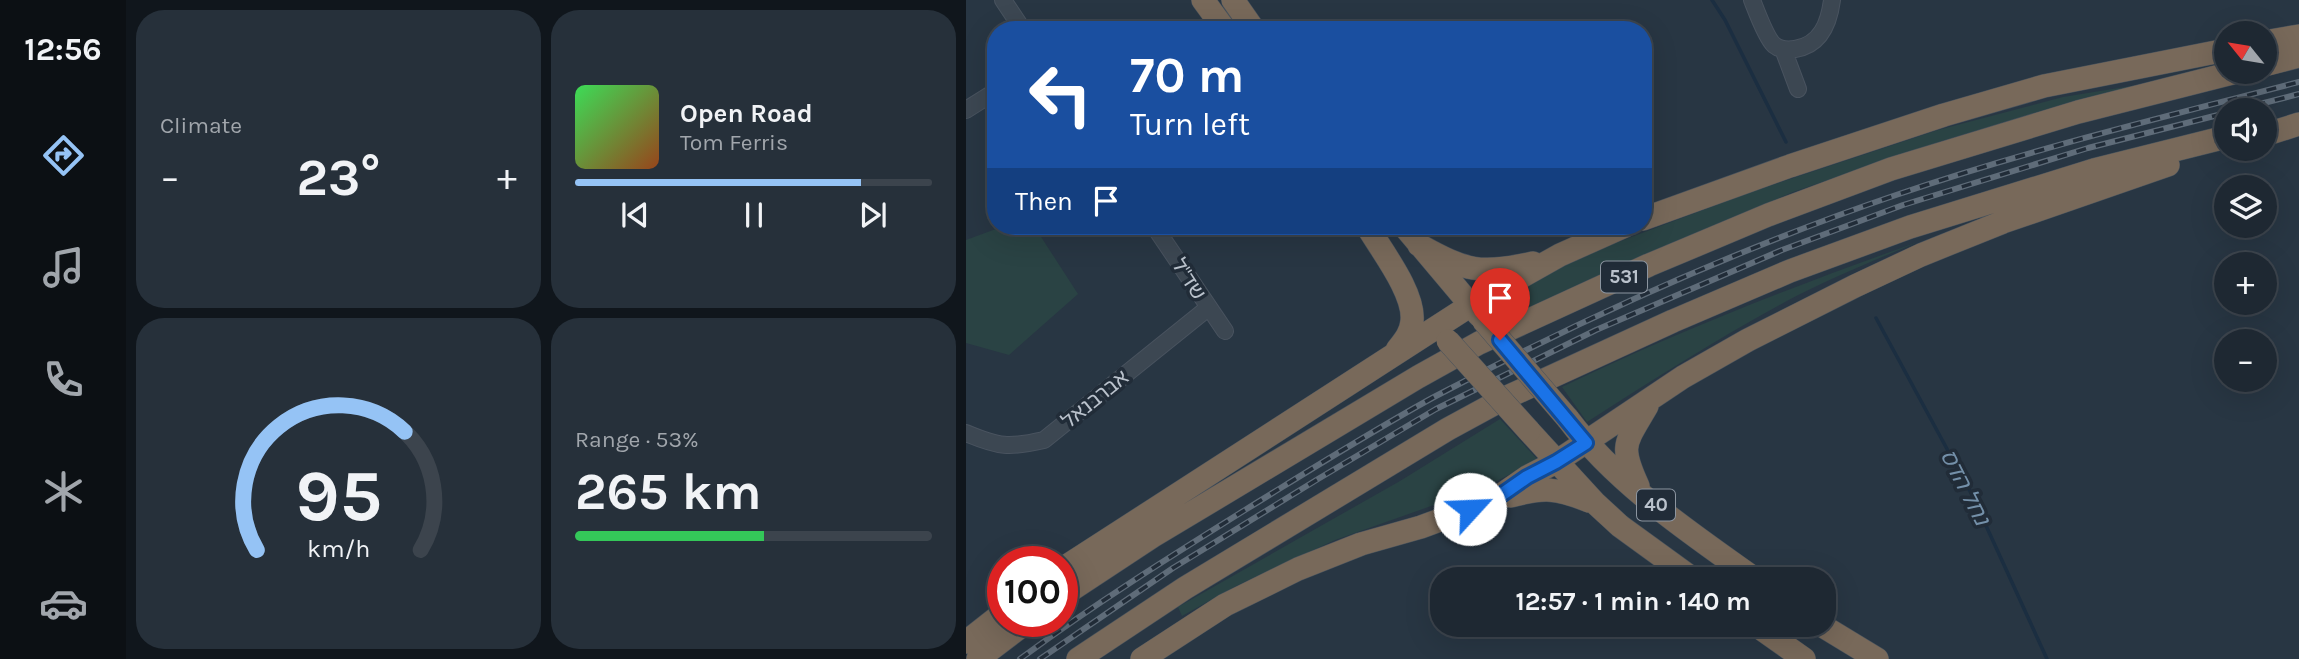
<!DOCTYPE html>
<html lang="en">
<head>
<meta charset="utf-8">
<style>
  :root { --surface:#1e2832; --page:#26303a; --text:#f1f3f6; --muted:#a1a6ac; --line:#3c444d; --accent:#95c3f5 }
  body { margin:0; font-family:Karla,"Noto Sans Hebrew",sans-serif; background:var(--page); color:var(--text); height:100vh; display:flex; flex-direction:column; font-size:26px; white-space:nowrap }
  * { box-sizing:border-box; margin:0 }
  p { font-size:23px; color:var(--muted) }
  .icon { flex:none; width:38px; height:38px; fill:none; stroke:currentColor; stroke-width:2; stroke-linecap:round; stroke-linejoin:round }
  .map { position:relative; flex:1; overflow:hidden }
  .sheet { display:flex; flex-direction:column; gap:10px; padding:10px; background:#10161c; width:840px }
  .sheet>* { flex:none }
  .top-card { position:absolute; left:21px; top:21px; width:665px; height:214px; border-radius:28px; box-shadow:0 7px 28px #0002,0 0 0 2px var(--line); background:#1a4fa0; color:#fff; overflow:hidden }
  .needle { width:46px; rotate:300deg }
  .controls { position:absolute; left:1248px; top:21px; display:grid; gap:14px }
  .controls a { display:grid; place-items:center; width:63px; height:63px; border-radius:50%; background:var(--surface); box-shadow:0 7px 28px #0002,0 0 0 2px var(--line); font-size:35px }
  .speed { position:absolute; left:21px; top:546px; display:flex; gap:14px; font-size:35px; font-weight:700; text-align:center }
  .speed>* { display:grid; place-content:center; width:91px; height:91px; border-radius:50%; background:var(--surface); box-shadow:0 7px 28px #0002,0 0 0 2px var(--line); line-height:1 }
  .speed .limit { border:10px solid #d22; background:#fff; color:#111 }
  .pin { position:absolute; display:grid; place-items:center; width:60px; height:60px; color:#fff; margin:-72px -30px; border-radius:50% 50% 50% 0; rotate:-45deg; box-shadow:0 0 7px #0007 }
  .pin .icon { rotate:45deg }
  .me { position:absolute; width:77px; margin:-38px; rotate:65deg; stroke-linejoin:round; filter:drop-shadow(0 0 5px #0008) }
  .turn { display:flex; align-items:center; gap:24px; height:147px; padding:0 28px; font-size:32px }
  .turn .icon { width:91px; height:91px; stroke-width:2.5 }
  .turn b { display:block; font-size:49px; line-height:60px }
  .then { display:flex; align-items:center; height:66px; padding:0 28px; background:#0003; gap:14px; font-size:26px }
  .big { font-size:52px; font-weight:700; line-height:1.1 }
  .sheet .card { flex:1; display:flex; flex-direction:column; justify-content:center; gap:10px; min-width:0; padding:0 24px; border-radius:28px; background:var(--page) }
  .sheet .dial { align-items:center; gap:0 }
  .dial svg { height:182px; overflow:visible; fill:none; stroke:var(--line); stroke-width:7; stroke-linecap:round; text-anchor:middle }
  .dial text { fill:var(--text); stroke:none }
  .song { display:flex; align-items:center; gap:21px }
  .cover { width:84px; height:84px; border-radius:10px; background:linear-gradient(135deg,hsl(130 70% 55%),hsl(20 70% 35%)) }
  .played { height:7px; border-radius:4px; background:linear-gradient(90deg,var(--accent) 80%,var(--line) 80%) }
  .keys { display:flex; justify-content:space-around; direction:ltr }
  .heat { display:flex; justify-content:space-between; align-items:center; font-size:38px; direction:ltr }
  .charge { height:10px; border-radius:5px; background:linear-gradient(90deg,#34c759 53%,var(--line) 0) }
  .sheet .tiles { flex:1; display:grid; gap:10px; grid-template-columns:repeat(2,1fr) }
  .trip { position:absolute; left:464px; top:567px; width:406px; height:70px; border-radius:28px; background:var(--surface); box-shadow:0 7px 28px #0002,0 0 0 2px var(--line); font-weight:700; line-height:70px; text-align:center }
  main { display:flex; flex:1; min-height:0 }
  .menu { display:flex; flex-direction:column; width:126px; justify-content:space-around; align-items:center; background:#0c1014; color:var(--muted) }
  .menu .icon { width:49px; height:49px }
  .menu .active { color:var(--accent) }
  .menu b { font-size:32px; color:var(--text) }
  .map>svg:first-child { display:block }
  .green { fill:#2a4344 }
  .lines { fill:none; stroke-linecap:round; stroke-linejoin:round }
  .stream { stroke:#1b2e41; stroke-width:3.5 }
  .minor-casing { stroke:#49535f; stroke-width:18 }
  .highway-casing { stroke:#47525d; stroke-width:24 }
  .minor { stroke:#3c4752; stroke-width:16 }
  .highway { stroke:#78695a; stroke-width:23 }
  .rail-casing { stroke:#5f6c79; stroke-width:6 }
  .rail { stroke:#212c38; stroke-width:3.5; stroke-dasharray:10; stroke-linecap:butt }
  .highway-bridge-casing { stroke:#47525d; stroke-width:24; stroke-linecap:butt }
  .highway-bridge { stroke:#78695a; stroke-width:23 }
  .route-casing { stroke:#114b97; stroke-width:18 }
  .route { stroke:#1a73e8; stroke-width:12 }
  .labels { text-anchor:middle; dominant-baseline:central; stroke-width:7; stroke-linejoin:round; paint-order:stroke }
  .shield { fill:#212c38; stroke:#8c95a0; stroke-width:2 }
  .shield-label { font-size:19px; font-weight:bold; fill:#bac2cc }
  .street-label { font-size:21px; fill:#bac2cc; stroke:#212c38 }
  .water-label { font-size:23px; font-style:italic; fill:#7490a9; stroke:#212c38 }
</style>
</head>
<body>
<main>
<nav class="menu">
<b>12:56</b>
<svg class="icon active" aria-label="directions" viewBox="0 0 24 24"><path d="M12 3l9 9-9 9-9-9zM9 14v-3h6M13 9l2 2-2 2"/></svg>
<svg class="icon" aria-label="music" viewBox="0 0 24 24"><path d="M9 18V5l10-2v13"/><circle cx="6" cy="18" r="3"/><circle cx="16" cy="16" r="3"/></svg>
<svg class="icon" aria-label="phone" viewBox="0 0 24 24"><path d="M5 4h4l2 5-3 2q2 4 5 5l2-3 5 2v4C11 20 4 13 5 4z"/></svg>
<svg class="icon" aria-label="climate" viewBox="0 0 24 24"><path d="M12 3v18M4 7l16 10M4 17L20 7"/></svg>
<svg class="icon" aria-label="car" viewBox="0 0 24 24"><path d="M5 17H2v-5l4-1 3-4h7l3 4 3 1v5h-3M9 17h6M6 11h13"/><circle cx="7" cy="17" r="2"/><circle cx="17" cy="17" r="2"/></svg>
</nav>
<section class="sheet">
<div class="tiles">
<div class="card"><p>Climate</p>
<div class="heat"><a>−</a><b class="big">23°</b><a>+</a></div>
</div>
<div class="card">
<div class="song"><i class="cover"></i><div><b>Open Road</b><p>Tom Ferris</p></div></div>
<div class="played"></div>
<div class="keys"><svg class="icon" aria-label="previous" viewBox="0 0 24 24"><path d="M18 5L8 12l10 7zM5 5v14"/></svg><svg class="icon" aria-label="pause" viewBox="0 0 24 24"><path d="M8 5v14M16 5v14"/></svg><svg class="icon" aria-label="next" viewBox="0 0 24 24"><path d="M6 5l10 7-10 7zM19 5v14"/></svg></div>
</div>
<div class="card dial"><svg viewBox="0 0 100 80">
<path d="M14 69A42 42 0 1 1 86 69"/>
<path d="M14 69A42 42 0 0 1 79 17" stroke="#95c3f5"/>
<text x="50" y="56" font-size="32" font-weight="700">95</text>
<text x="50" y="72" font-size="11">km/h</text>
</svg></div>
<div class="card"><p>Range · 53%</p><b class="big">265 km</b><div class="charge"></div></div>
</div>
</section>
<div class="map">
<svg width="1333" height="659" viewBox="0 0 1333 659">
  <rect width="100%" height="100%" fill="#283643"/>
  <path class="green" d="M1190,82L1118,98L976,141L827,192L536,319L524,303L610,258L782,193L972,130L1097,97Z
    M38,226H68L112,294L43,355L0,343V240Z
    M952,242C907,261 862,279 819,302C751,339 686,380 621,422L596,387C712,331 831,285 952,242Z
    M534,419L572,460L519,487L369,540L270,586L216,616L212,607L434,481Z"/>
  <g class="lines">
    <path class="stream" d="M746,0L759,20L820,142
      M910,318L1006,495L1081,659"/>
    <defs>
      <path id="minor" d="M37,0L57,30
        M786,0C790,10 800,38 808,45C814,50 822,50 829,49C855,45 863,23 866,0
        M817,49L832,89
        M0,110L30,91
        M188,226L259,331
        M0,433C33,447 43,448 78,440L242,308"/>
      <path id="highway" d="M237,0L259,30
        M267,0L288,30
        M1298,42L1333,36
        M1298,65L1333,56
        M1298,135L1333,124
        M677,219L824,166L978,115L1078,86L1260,50
        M401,226C415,250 449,293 446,321C445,333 438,341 431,350
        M438,226L513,315
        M453,245C500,271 514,275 567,263
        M602,419C651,484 723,532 789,579
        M563,431L629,503L654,526L727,579
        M672,486C653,445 659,444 681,406
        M545,496C578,487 591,488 623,501
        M96,569L505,305L594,255L659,226
        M96,596L187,536L452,377L513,343L683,265L802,215L925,169L1112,112L1270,72
        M790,625L838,659
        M855,625L911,659
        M0,642L37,613
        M12,659L62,621
        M112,659L219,588L482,429L539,398L707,321L824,271L944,227L1128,170L1260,137
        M176,659L259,605L332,569L395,544L455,527L528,500L561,477L590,462L717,377L782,340L889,286L955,255L1037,222L1202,165"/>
    </defs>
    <use href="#minor" class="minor-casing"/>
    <use href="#highway" class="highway-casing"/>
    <use href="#minor" class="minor"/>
    <use href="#highway" class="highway"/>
    <defs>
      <path id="rail" d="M1270,110L1333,94
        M54,659C127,605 202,558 279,510C341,472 404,432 468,397C616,319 771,249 930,195C1062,150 1198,117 1333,82
        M74,659L207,568L352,479L470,409L630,330L816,250L937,205L1122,148L1260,113"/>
    </defs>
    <use href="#rail" class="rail-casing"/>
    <use href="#rail" class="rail"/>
    <defs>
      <path id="highway-bridge" d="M517,320L602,419
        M482,341L563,431"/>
    </defs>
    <use href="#highway-bridge" class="highway-bridge-casing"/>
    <use href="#highway-bridge" class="highway-bridge"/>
  </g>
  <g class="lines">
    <defs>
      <path id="route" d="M504,509L528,500L561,477L590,462L620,443L534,340"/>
    </defs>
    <use href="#route" class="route-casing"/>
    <use href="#route" class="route"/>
  </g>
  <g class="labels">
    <g class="shield">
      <rect x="635" y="261.5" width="46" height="31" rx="5"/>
      <rect x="671" y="489.5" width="38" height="31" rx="5"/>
    </g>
    <g class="shield-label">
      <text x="658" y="277">531</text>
      <text x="690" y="505">40</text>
    </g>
    <g class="street-label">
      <text transform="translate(223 279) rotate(57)">שד"ל</text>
      <text transform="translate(129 399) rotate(-39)">אברבנאל</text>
    </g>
    <g class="water-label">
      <text transform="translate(999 487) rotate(63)">נחל הדס</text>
    </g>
  </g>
</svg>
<div class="controls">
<a><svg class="needle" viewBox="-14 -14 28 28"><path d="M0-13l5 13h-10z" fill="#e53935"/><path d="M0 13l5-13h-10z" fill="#a1a6ac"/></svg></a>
<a><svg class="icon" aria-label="sound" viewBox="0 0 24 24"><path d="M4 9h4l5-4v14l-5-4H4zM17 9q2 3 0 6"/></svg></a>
<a><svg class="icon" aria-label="layers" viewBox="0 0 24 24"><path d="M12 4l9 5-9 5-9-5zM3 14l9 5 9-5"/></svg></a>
<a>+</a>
<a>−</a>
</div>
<div class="speed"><div class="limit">100</div></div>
<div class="pin" style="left:534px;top:340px;background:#d93025"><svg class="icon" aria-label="arrive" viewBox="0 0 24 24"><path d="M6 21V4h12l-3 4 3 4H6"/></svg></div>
<svg class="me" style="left:504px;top:509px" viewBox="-20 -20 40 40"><circle r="19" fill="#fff"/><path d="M0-13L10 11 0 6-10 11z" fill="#1a73e8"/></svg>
<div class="trip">12:57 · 1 min · 140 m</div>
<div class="top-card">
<div class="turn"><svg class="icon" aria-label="left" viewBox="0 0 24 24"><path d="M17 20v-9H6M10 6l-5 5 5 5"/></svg><div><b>70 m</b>Turn left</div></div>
<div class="then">Then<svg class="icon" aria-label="arrive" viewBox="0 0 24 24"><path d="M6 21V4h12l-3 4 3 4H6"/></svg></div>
</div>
</div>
</main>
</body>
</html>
